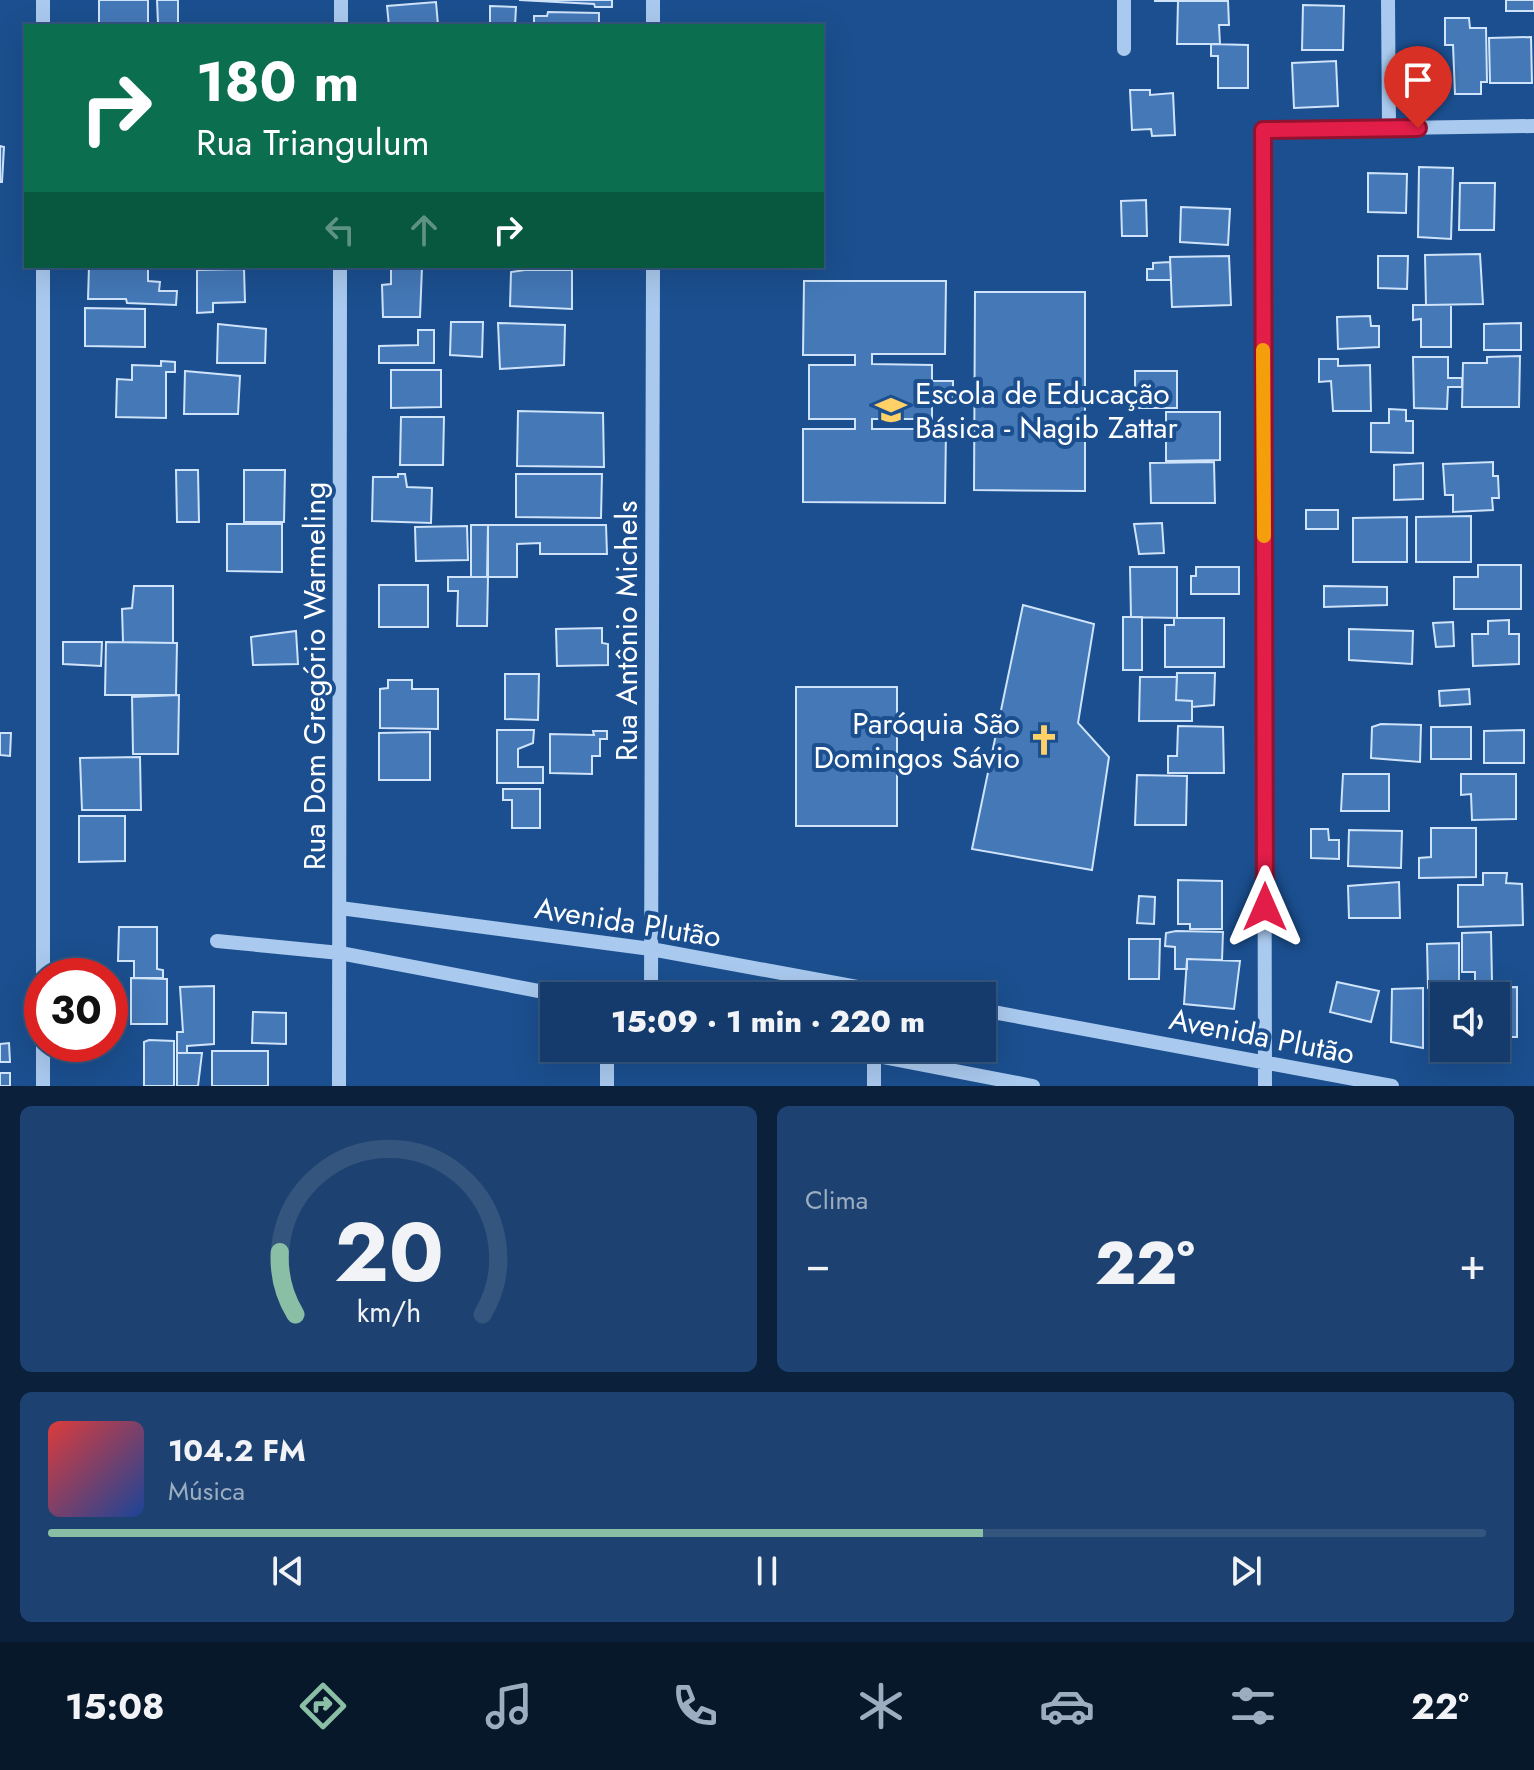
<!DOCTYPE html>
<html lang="pt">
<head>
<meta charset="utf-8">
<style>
  :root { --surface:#143b6b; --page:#1d4271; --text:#f1f3f6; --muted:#9dadc1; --line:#33557e; --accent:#8abfa5 }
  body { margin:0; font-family:Jost,sans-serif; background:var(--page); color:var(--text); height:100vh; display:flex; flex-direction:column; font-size:30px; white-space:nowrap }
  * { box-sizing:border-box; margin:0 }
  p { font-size:26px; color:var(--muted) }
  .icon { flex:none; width:44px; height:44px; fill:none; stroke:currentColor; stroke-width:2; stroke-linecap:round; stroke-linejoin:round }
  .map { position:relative; height:1086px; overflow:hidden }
  .drawer { display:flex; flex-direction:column; gap:20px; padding:20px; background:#0b203b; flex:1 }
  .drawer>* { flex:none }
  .banner { position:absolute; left:24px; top:24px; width:800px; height:244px; border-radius:0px; box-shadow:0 8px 32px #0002,0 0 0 2px var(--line); background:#0b6e4f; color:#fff; overflow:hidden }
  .controls { position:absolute; left:1430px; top:982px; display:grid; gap:16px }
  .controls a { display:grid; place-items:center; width:80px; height:80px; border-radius:0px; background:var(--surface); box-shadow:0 8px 32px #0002,0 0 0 2px var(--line); font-size:40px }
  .speed { position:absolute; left:24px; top:958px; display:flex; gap:16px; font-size:40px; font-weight:700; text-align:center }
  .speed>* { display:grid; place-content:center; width:104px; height:104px; border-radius:50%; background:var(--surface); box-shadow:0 8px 32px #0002,0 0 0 2px var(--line); line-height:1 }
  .speed .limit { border:12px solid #d22; background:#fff; color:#111 }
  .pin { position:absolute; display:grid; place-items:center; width:68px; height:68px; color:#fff; margin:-82px -34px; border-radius:50% 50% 50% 0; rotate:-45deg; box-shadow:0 0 8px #0007 }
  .pin .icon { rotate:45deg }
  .me { position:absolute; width:88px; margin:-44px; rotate:0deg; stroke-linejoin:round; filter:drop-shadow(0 0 6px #0008) }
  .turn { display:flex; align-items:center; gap:28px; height:168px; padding:0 40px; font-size:36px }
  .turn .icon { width:104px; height:104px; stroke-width:2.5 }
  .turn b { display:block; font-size:56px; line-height:68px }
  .lanes { display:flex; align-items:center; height:76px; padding:0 40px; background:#0003; justify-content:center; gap:40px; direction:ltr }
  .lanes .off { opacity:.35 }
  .big { font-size:60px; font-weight:800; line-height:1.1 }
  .drawer .widget { flex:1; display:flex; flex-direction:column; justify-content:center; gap:12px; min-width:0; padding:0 28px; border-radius:12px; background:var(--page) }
  .drawer .dial { align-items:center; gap:0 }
  .dial svg { height:208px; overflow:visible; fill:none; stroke:var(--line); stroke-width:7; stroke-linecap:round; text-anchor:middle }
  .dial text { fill:var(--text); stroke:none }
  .song { display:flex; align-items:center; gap:24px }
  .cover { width:96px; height:96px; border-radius:12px; background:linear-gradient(135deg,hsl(0 70% 55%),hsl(220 70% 35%)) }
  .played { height:8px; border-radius:4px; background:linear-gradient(90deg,var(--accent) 65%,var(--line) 65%) }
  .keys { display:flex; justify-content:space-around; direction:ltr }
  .heat { display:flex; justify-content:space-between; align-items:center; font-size:44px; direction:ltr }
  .drawer .tiles { flex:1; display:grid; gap:20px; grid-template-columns:1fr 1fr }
  .widget:last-child { grid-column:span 2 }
  .trip { position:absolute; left:540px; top:982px; width:456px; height:80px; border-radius:0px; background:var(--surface); box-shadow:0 8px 32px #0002,0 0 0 2px var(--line); font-weight:800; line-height:80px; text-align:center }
  .tabs { display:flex; height:128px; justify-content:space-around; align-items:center; background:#08182b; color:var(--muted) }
  .tabs .icon { width:56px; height:56px }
  .tabs .current { color:var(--accent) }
  .tabs b { font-size:36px; color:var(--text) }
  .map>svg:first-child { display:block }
  .building { fill:#4478b7; stroke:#cfe3fa; stroke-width:2 }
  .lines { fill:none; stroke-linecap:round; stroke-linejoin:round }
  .minor { stroke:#a9c9ee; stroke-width:14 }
  .route-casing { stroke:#92132f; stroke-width:20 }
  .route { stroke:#e11d48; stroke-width:14 }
  .slow { stroke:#f59e0b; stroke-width:14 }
  .labels { text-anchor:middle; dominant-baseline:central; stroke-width:8; stroke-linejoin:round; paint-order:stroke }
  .poi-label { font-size:30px; fill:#fff; stroke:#1b4f8f; text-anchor:start }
  .street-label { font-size:30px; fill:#fff; stroke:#1b4f8f }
</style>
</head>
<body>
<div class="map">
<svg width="1534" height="1086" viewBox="0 0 1534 1086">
  <rect width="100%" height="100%" fill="#1b4f8f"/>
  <path class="building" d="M99,0H148V24L99,23Z
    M157,0H178V23H158Z
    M519,0H612V7H595L594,4Z
    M1155,0H1228V1H1155Z
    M1506,0H1534V11H1506Z
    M1178,1H1228L1229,25H1219L1220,44H1177Z
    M436,2L438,25L389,26L387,6Z
    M1303,5L1344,6L1343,50H1302Z
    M490,6L516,7L515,26H490Z
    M548,12L599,13V26H534V16H547Z
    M1445,18H1469L1470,28H1486L1487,82H1481V94H1455L1453,45H1445Z
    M1531,37L1532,83H1490L1489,38Z
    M1211,44L1248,45V88H1218V56H1211Z
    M1336,61L1338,106L1294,108L1292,63Z
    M1130,90H1150V95L1173,93L1175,135L1152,136L1151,129L1132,130Z
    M0,146L4,147L2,182H0Z
    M1419,167L1453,168L1451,239L1418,237Z
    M1368,173L1407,174L1406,213L1368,212Z
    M1460,183H1495L1494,230H1459Z
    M1146,200L1147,236H1122L1121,201Z
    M1181,207L1230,209L1228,245L1180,242Z
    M1480,254L1483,304L1426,305L1425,255Z
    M1229,256L1231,305L1172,307L1170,257Z
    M1378,256H1408L1407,289L1378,288Z
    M1170,262L1171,280H1147V269H1153V263Z
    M89,266H148V281L160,282L159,291H177L176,305L127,303L126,299H88Z
    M391,267H422L420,317H383L382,285L391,284Z
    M244,269L245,302L213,303V312L197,313V270Z
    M525,270H572V309L510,306L511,272Z
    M804,281H946L945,354H872V364L932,365V381H953V403H932V419H872V429H946L945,503L803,502V429H855V419H809V365H855V355H803Z
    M975,292H1085V491L974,490Z
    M1413,305H1451V347H1421V319L1413,320Z
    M85,308L145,309V347L85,346Z
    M1370,316L1371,326H1379V347L1338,349L1337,317Z
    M451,322H483L482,357L450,355Z
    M498,323L565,325L564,365L500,369Z
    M1521,323V350H1484V324Z
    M218,324L266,329L265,363H217Z
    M418,330H434V363H379V346L418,345Z
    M1520,356L1519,407H1462L1463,363H1487V357Z
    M1413,357H1448V378H1462V387H1448L1447,409L1414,408Z
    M1319,359H1338V366L1370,365L1371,411H1333L1331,381L1319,382Z
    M161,361L175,362V372H166V418L116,417L117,379L132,380V365L161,366Z
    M391,370H441V407L391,408Z
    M185,371L240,376L238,414H184Z
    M1135,371H1177V408H1135Z
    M1389,409L1406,410V421H1413V453L1371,452V423H1389Z
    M518,411L603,413L604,467L517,466Z
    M1166,412H1220V460L1166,461Z
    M401,417H444L443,465H400Z
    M1214,462L1215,503H1151L1150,463Z
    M1493,462V476H1498L1499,498H1492L1493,510L1453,512V495H1445L1443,464Z
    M1423,463V499L1394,500V465Z
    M176,470H198L199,522H177Z
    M244,470H285L284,522H244Z
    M398,474H405L407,487L432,488L431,523L372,521L373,477H398Z
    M516,474H602L601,518L516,517Z
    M1306,510H1338V529H1306Z
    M1471,516V562H1416V517Z
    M1407,517V562H1353V518Z
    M1162,523L1164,553L1139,554L1134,524Z
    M227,524H282V572L227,571Z
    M471,525H488V577H471Z
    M488,525H606L607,554H540V543L517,544V577H487Z
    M467,526L468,560L416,561L415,527Z
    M1478,565H1521V609H1454V577H1478Z
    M1130,567H1177V618L1131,617Z
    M1196,567H1239V594H1191V576H1196Z
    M448,577H488L487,626H457L458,591H448Z
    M379,585H428V627H379Z
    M134,586H173V643L123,642L122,609L132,608Z
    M1324,586L1387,587V605L1324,607Z
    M1023,605L1094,624L1078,723L1109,757L1092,870L972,849Z
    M1123,617H1142V670H1123Z
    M1174,618H1224V667H1165V625H1174Z
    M1509,620V634H1519V664L1473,666L1472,634H1488V621Z
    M1453,622L1454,646L1436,647L1433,623Z
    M602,628V643L608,644V665L557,666L556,629Z
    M1349,629L1413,631L1412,664L1349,660Z
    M296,631L298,664L253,665L251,637Z
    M63,642H102L101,666L63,664Z
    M106,642L177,643L176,695H105Z
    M1177,673H1215L1214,705L1192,707V701L1176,700Z
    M505,674H539L538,720L505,719Z
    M1140,677H1177L1176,700L1192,701V721H1139Z
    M388,680H412V689H438V729L380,728V689L388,688Z
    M796,687H897V826H796Z
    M1469,689L1470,704L1440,706L1439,691Z
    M179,695L178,754H133L132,697Z
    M1381,724L1421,725L1420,762L1371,758L1372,727Z
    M1178,726L1223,727L1224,773H1168V756H1177Z
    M1431,727H1471V759H1431Z
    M497,730H534L533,743L518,749V767H543V783H497Z
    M1524,730V763H1484V731Z
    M593,731H607V739H600V756H592V774L550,773V734L594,735Z
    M430,732V780H379V733Z
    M0,733H11L10,756L0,755Z
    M140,757L141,810H82L80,758Z
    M1343,774H1389V811H1341Z
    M1461,774H1516V819L1472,820L1471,794L1461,795Z
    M1137,775L1187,776L1186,825H1135Z
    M503,789H540V828H512V800H503Z
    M79,816H125V861L79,862Z
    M1431,828H1476V877L1419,878V858L1431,857Z
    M1311,829H1328L1329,840H1339V859L1311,858Z
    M1349,830L1402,831L1401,868L1348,866Z
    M1483,873H1507L1506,883L1522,884L1523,925L1458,927V885H1483Z
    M1178,880L1222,881V929H1190V924H1178Z
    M1399,882L1400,918H1349L1348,886Z
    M1139,896L1155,897L1154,924L1137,923Z
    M119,927H157V969L163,970V978H134V961H118Z
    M1176,931L1223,932L1222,960L1187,959V969H1175V947L1165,946L1166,933Z
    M1491,932L1492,981H1475V972H1462V933Z
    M1129,939H1160L1159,979H1129Z
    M1459,943V996H1445V987L1428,988L1427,944Z
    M1187,959L1240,961L1234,1009L1184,1004Z
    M131,978L167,979V1024H131Z
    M1337,982L1379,991L1371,1022L1330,1012Z
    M214,986V1044L187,1046V1053H177V1032H183L180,987Z
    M1517,987V1037H1496V996H1467V988Z
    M1423,988V1048L1391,1042L1392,989Z
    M253,1012L286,1013V1044L252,1043Z
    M149,1040L174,1041V1086H144V1042Z
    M9,1043L10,1062H0V1044Z
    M212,1051H268V1086H212Z
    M177,1053H202L198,1086H177Z
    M0,1073H10V1086H0Z"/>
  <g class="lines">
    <path class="minor" d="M43,0V26
      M1388,0L1389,128
      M341,26V0
      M653,26V0
      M1124,49V0
      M43,266V976
      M340,908L651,949L906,996
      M217,941L340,953L565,996
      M651,996L653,266
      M982,1010L1392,1086
      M43,1044V1086
      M836,1048L1033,1086
      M339,1086L340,266
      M607,1086V1048
      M874,1086V1055
      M1265,1086L1263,130L1534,126"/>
  </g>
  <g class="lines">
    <defs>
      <path id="route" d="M1265,907L1263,130L1418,128"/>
    </defs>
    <use href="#route" class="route-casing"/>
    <use href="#route" class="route"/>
    <path class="slow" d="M1263,350L1264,536"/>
  </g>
  <defs>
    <symbol id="school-bare" viewBox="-9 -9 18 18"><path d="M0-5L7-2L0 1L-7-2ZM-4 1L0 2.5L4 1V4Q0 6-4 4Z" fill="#ffd166" stroke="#1b4f8f" stroke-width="2.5" paint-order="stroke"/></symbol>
    <symbol id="church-bare" viewBox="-9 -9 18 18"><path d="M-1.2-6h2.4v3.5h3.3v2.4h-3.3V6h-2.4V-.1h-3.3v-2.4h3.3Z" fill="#ffd166" stroke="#1b4f8f" stroke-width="2.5" paint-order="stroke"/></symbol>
  </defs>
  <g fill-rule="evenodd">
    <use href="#school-bare" x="869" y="388" width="44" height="44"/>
    <use href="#church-bare" x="1022" y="718" width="44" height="44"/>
  </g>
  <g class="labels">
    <g class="poi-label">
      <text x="915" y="393">Escola de Educação<tspan x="915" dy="34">Básica - Nagib Zattar</tspan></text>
      <text x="1020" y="723" text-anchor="end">Paróquia São<tspan x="1020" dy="34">Domingos Sávio</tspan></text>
    </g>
    <g class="street-label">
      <text transform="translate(626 631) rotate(-90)">Rua Antônio Michels</text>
      <text transform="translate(314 676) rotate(-90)">Rua Dom Gregório Warmeling</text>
      <text transform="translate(628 922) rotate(9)">Avenida Plutão</text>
      <text transform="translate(1262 1036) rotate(11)">Avenida Plutão</text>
    </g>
  </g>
</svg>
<div class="controls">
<a><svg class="icon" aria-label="sound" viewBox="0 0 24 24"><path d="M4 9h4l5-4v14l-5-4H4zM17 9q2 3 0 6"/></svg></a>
</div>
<div class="speed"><div class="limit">30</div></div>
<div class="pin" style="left:1418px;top:128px;background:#d93025"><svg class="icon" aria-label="arrive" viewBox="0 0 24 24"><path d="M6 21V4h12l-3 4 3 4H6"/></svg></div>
<svg class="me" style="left:1265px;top:907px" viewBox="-20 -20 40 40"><path d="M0-17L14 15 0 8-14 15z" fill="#e11d48" stroke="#fff" stroke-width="4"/></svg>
<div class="trip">15:09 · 1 min · 220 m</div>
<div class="banner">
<div class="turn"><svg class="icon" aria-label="right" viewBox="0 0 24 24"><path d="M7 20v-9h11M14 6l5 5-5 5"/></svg><div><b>180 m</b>Rua Triangulum</div></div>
<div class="lanes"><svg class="icon off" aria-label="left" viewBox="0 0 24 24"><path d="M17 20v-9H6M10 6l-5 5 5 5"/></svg><svg class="icon off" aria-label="ahead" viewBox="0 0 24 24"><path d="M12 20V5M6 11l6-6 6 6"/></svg><svg class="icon" aria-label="right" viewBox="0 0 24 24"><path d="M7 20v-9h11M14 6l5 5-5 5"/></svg></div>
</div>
</div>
<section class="drawer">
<div class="tiles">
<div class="widget dial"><svg viewBox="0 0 100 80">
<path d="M14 69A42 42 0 1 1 86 69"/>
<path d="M14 69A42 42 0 0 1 8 45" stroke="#8abfa5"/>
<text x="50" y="56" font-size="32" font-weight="700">20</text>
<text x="50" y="72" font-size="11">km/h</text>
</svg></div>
<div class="widget"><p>Clima</p>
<div class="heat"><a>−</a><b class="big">22°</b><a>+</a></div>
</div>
<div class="widget">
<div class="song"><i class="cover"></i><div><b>104.2 FM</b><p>Música</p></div></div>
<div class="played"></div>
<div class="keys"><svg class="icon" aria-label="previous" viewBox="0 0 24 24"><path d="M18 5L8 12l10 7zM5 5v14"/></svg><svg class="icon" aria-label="pause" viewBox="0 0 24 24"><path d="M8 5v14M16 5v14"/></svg><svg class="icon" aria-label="next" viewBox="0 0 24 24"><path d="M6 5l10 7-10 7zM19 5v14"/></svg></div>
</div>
</div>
</section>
<nav class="tabs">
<b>15:08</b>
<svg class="icon current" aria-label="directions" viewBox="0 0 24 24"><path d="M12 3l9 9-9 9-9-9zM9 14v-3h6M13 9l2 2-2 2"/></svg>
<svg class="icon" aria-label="music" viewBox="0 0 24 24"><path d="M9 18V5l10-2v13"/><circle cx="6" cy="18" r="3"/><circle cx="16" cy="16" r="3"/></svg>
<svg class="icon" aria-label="phone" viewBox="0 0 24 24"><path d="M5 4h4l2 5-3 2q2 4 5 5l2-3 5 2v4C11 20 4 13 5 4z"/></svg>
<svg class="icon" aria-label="climate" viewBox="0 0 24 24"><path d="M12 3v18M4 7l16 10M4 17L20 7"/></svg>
<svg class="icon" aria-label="car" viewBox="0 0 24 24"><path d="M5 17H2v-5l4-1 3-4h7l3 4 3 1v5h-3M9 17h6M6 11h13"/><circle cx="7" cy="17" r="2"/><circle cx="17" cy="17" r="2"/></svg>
<svg class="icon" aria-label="filters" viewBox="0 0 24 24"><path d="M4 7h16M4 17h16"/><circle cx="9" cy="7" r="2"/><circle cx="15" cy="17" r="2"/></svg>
<b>22°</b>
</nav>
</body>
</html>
